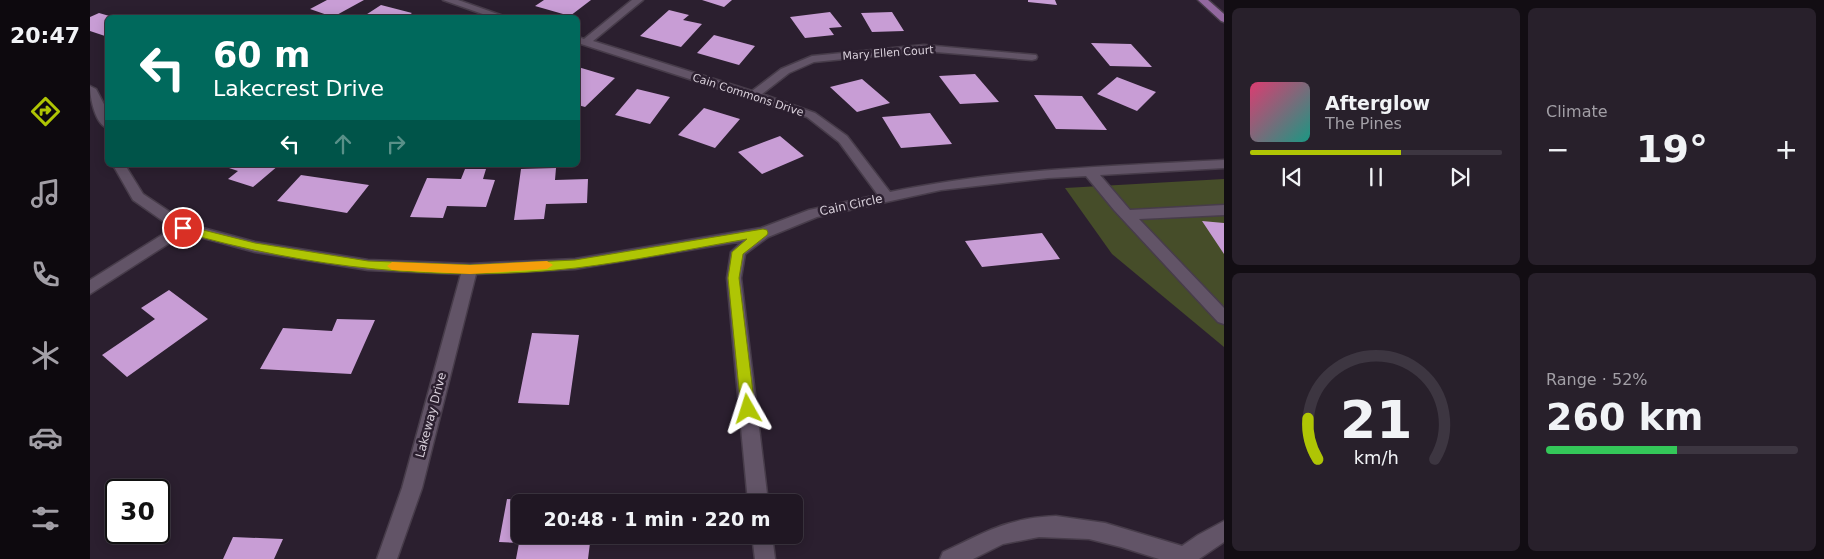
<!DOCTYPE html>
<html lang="en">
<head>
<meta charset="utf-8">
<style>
  :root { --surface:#201723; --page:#28202b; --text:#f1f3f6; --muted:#a29fa6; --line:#3d3641; --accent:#afc504 }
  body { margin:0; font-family:"DejaVu Sans",sans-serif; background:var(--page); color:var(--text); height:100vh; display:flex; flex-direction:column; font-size:19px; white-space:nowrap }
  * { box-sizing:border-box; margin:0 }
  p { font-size:16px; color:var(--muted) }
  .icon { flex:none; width:28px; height:28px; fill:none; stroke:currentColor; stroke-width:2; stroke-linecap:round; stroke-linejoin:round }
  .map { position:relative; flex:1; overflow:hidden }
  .side { display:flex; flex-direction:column; gap:8px; padding:8px; background:#120d13; width:600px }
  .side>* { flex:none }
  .guide { position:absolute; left:15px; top:15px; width:475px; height:152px; border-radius:8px; box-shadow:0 2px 12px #0003,0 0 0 1px var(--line); background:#00695c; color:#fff; overflow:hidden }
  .speed { position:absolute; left:15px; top:479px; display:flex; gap:10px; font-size:25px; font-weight:700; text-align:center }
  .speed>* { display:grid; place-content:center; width:65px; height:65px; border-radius:50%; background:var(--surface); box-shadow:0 2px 12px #0003,0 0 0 1px var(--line); line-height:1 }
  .speed .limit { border:2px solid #111; border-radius:8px; background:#fff; color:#111 }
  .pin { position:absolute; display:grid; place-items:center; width:42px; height:42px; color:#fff; margin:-21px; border:2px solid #fff; border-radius:50%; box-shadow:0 1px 5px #0007 }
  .me { position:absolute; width:55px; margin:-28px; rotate:354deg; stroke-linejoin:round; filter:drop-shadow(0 0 4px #0008) }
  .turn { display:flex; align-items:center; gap:18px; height:105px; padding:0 25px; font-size:22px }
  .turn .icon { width:65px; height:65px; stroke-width:2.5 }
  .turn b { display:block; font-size:35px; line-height:42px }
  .lanes { display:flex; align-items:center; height:48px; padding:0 25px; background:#0003; justify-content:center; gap:25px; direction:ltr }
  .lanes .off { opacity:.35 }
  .big { font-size:38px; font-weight:600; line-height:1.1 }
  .side .widget { flex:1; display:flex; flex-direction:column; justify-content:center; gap:8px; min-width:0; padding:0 18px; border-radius:8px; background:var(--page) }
  .side .dial { align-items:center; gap:0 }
  .dial svg { height:130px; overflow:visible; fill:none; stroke:var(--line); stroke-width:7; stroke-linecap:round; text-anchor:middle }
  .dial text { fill:var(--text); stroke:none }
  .song { display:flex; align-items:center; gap:15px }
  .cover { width:60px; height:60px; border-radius:8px; background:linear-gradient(135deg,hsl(340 70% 55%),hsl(170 70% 35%)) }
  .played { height:5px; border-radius:2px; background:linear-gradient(90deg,var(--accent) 60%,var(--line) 60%) }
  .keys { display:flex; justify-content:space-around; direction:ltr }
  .heat { display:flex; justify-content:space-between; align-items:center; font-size:28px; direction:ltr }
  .charge { height:8px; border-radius:4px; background:linear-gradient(90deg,#34c759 52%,var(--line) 0) }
  .side .tiles { flex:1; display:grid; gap:8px; grid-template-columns:repeat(2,1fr) }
  .trip { position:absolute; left:421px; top:494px; width:292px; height:50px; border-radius:8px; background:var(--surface); box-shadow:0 2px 12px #0003,0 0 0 1px var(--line); font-weight:600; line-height:50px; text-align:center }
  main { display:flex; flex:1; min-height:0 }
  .tabs { display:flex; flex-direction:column; width:90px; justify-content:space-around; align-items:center; background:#0d090e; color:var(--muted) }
  .tabs .icon { width:35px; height:35px }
  .tabs .selected { color:var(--accent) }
  .tabs b { font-size:22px; color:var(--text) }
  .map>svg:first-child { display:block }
  .green { fill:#464d29 }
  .building { fill:#c89dd5 }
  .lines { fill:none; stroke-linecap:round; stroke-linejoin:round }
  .minor-casing { stroke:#473c4a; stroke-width:3 }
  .major-casing { stroke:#473c4a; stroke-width:3 }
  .minor { fill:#625467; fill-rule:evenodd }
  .major { fill:#92689f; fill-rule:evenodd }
  .route { fill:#afc504; stroke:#728003 }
  .slow { fill:#f59e0b }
  .labels { text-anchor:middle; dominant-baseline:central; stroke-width:5; stroke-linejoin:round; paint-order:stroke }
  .far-street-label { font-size:11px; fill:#d9d0db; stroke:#2b1f2f }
  .street-label { font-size:12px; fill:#d9d0db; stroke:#2b1f2f }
</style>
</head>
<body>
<main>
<nav class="tabs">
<b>20:47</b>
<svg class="icon selected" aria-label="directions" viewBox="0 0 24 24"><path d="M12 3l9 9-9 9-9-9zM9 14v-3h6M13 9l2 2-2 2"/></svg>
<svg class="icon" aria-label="music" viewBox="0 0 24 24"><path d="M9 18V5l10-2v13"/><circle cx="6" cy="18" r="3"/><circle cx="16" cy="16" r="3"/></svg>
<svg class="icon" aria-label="phone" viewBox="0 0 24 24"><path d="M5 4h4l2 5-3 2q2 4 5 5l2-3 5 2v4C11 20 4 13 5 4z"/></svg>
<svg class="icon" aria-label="climate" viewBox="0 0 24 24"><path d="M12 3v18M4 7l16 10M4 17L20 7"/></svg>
<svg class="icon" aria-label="car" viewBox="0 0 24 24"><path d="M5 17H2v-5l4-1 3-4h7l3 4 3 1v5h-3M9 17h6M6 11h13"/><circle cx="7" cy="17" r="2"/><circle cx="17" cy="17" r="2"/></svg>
<svg class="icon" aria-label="filters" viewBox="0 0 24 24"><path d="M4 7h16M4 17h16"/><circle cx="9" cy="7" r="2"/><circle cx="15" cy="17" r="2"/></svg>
</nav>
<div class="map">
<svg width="1134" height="559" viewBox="0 0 1134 559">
  <rect width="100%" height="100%" fill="#2b1f2f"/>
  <path class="green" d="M1134,179V347L1022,254L975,188Z"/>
  <path class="building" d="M237,0H274L243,17L220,9Z
    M454,0H501L480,16L445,6Z
    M612,0H642L634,7Z
    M938,0H965L967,5L938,2Z
    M291,5L322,13L315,18H271Z
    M579,10L599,15L593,20L612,24L591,47L550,36Z
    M740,12L752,27L739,28L744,35L715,38L700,17Z
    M802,12L814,31L782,32L771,13Z
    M9,13L23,17L18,18V37L0,31V17Z
    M624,35L665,46L649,65L607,53Z
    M1001,43L1041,44L1062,67L1020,66Z
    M488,67L525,78L495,107L488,105Z
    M885,74L909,102L870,104L849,76Z
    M1027,77L1066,92L1047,111L1007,94Z
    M772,79L800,103L767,112L740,87Z
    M547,89L580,97L560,124L525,115Z
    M944,95L992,96L1017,130L966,129Z
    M614,108L650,119L625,148L588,135Z
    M840,113L862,144L811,148L792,117Z
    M690,136L714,156L672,174L648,152Z
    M130,165H189L163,187L138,179L148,171Z
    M466,168L465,180L498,179L497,203L456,204L454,219L424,220L431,169Z
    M375,169H396L393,179L405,180L396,207L357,206L353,218L320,217L337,178L371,179Z
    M211,175L279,185L257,213L187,201Z
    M1112,221L1134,223V254Z
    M952,233L970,259L892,267L875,241Z
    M79,290L118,319L37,377L12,355L65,319L51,308Z
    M247,319L285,320L261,374L170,369L193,328L242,331Z
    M442,333L489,335L479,405L428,403Z
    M417,499L463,501V502H430V535H501L498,559H426L429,543L409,542Z
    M143,537L193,539L184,559H133Z"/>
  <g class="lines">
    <defs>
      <path id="minor" d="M353,0H368L419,18H404Z
        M542,0H553L503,41L662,91L691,69L722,56L834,45L946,55L947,57L946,59L942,60L834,51L724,62L699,73L672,94L725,113L757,136L800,192C910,169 1022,166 1134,160V168L1010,175L1040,210L1134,205V215L1049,219L1134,308V324L1128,322L1024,210L996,176L958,178L851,190L727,217L678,237L655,254L651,278L678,502H658L637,278L641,252L653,241L485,269L386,274L332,488L307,559H287L312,488L371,274L278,270L165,252L95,233L0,294V280L83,228L43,200L23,165H35L53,194L98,224L165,242L278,260L380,264L485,259L671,228L719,210L788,195L749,142L717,117L488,43V37L494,39Z
        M0,86L6,89L18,112V128C5,125 0,97 0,86Z
        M966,516L1015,523L1092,546L1108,535L1134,521V542L1109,559H1069L1031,547L999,539L949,537L913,544L883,559H850L853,552C896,532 917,518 966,516Z
        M662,535H682L685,559H665Z"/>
      <path id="major" d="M1108,0H1118L1134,14V22L1131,21Z"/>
    </defs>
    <use href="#minor" class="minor-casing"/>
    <use href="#major" class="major-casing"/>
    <use href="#minor" class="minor"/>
    <use href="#major" class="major"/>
  </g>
  <path class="route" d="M93,225L165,243L278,261L380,265L485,260L673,229L677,230L678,233L677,235L653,254L649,278L665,409L663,413L658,415L653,413L651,409L638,278L642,252L657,239C600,249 543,261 486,268C354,283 216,268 89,231L88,228L89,226Z"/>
  <path class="slow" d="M457,261L463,265L457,269L380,274L302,270L297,266L302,262L380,265Z"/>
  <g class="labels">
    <g class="far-street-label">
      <text transform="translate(798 53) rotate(-4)">Mary Ellen Court</text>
      <text transform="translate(658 95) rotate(18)">Cain Commons Drive</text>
    </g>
    <g class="street-label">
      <text transform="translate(761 205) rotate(-12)">Cain Circle</text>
      <text transform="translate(341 415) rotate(-75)">Lakeway Drive</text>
    </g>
  </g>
</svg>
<div class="speed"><div class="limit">30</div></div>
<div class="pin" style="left:93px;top:228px;background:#d93025"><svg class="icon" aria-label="arrive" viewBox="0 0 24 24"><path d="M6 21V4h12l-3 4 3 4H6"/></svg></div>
<svg class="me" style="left:658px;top:409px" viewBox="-20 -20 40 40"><path d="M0-17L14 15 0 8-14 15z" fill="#afc504" stroke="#fff" stroke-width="4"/></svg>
<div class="trip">20:48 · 1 min · 220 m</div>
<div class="guide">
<div class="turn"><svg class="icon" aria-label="left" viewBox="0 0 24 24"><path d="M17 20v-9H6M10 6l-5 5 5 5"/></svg><div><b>60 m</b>Lakecrest Drive</div></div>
<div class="lanes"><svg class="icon" aria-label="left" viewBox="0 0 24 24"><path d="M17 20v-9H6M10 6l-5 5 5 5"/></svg><svg class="icon off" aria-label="ahead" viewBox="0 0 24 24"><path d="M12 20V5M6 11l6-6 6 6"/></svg><svg class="icon off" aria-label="right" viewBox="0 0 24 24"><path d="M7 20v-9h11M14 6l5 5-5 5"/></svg></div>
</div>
</div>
<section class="side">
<div class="tiles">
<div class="widget">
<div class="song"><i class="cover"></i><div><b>Afterglow</b><p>The Pines</p></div></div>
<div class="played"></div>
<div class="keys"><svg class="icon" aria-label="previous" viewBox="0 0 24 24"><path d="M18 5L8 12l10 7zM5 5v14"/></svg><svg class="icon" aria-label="pause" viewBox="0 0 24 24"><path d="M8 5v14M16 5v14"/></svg><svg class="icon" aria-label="next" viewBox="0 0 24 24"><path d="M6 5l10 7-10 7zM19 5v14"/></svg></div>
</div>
<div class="widget"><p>Climate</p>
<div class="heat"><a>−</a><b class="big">19°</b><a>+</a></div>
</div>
<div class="widget dial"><svg viewBox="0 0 100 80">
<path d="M14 69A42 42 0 1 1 86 69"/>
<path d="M14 69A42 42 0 0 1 8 44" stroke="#afc504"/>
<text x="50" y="56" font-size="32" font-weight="700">21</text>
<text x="50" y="72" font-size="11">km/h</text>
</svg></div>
<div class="widget"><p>Range · 52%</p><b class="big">260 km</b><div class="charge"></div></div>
</div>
</section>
</main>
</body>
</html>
